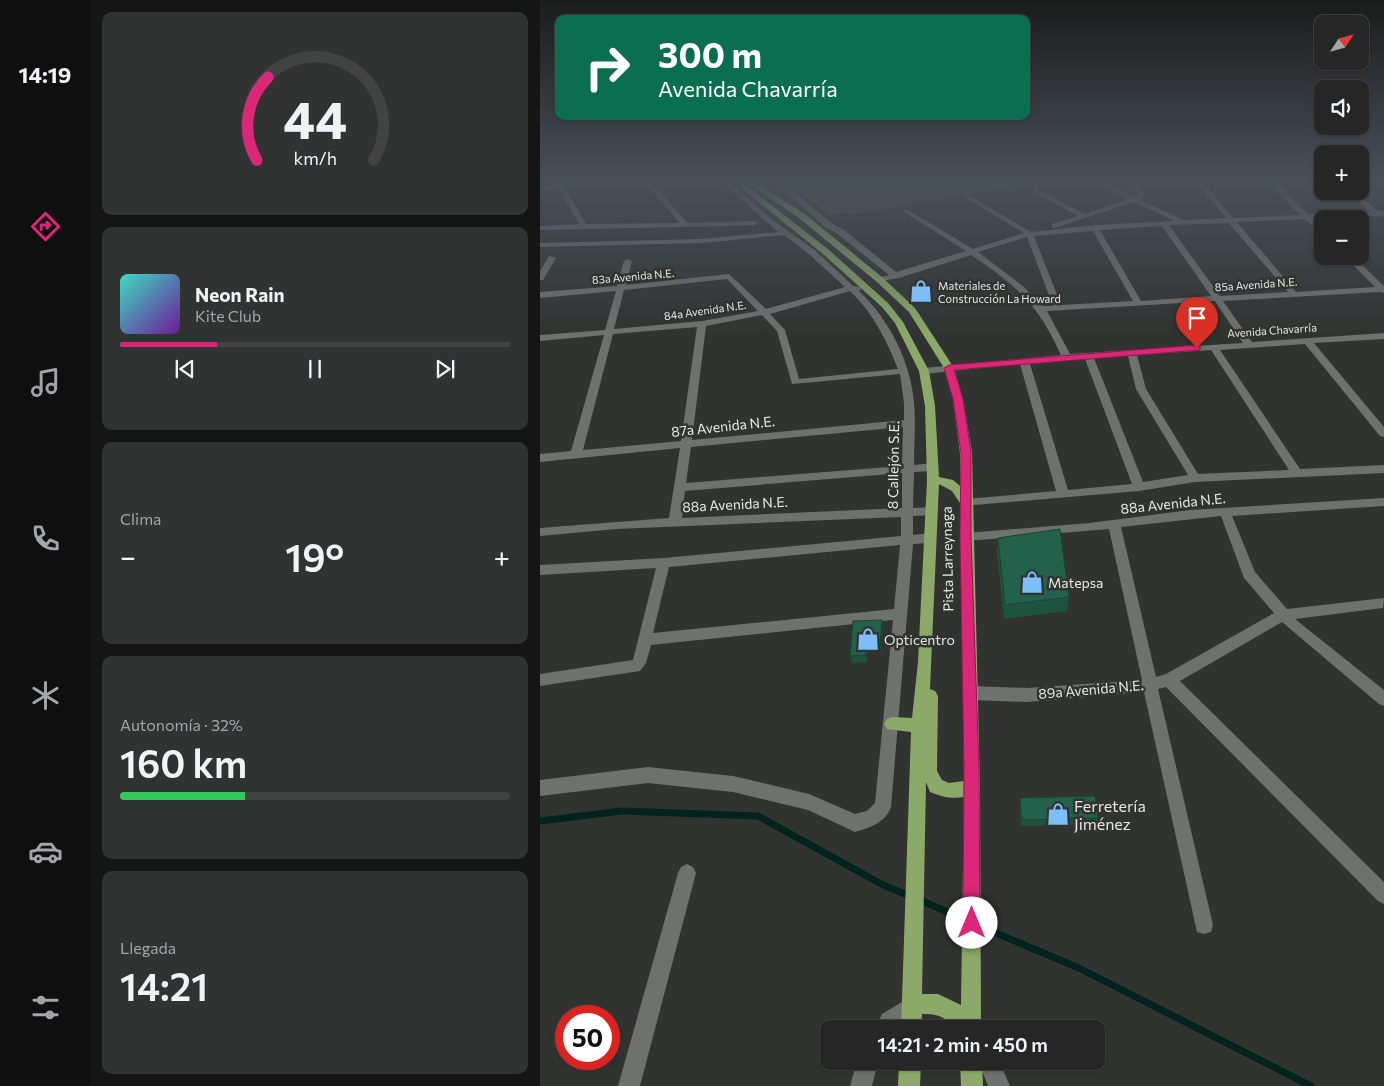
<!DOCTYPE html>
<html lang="es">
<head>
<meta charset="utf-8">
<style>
  :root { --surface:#252625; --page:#313232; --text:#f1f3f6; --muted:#a3a5a7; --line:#424342; --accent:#db2777 }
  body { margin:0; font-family:Commissioner,sans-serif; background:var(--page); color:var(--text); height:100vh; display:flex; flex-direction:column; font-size:19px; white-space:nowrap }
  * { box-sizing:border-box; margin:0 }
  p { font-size:16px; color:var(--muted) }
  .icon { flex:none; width:28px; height:28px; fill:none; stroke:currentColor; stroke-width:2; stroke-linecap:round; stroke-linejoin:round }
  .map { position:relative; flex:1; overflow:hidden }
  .panel { display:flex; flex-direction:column; gap:12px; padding:12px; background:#141514; width:450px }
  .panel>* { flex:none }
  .hud { position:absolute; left:15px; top:15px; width:475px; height:105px; border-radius:10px; box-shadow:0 1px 4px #0004,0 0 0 1px var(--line); background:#0b6e4f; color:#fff; overflow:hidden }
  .needle { width:32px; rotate:54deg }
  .controls { position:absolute; left:774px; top:15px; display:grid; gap:10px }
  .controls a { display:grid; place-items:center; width:55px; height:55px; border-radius:10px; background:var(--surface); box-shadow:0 1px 4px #0004,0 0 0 1px var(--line); font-size:25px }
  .speed { position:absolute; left:15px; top:1005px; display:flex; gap:10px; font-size:25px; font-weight:700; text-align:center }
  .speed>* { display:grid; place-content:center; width:65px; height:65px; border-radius:50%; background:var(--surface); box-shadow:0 1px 4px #0004,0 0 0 1px var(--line); line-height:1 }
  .speed .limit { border:8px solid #d22; background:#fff; color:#111 }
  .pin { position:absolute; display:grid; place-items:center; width:42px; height:42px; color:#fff; margin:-51px -21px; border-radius:50% 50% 50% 0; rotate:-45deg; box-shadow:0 0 5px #0007 }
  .pin .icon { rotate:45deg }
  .me { position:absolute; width:55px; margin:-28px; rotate:0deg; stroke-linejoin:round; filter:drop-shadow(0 0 4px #0008) }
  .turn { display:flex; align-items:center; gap:18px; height:105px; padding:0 20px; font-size:22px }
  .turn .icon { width:65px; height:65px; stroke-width:2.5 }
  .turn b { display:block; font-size:35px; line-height:42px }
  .big { font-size:38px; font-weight:600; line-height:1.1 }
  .panel .card { flex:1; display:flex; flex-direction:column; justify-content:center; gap:8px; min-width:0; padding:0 18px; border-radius:10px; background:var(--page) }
  .panel .dial { align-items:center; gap:0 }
  .dial svg { height:130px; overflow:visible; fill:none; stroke:var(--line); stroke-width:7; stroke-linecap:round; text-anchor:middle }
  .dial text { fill:var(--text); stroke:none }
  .song { display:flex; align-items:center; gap:15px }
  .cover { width:60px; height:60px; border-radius:8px; background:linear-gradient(135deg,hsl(170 70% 55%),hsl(280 70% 35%)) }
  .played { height:5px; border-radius:2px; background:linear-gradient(90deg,var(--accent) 25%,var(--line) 25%) }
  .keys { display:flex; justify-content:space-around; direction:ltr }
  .heat { display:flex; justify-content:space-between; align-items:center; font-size:28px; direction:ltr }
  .charge { height:8px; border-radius:4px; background:linear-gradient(90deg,#34c759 32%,var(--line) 0) }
  .trip { position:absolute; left:280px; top:1020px; width:285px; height:50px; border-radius:10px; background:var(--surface); box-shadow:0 1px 4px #0004,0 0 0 1px var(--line); font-weight:600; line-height:50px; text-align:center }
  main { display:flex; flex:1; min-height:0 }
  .tabs { display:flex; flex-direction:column; width:90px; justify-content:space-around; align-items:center; background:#0f0f0f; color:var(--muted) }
  .tabs .icon { width:35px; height:35px }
  .tabs .current { color:var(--accent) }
  .tabs b { font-size:22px; color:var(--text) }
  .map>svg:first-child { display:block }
  .green { fill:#505134 }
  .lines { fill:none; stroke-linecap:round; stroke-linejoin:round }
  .stream-far1 { stroke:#002320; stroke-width:5 }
  .stream { stroke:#002320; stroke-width:7 }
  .minor { fill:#6e716e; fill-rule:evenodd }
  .major { fill:#8ba969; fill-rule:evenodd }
  .wall { fill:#1e5341 }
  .shaded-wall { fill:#184435 }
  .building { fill:#23614c; stroke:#184435 }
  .route { fill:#db2777; stroke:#8e194d }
  .labels { text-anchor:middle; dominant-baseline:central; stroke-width:5; stroke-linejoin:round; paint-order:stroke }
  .far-street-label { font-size:11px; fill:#e6e7e6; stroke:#313331 }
  .far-poi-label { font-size:11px; fill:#e6e7e6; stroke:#313331; text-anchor:start }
  .street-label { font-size:14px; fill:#e6e7e6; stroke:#313331 }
  .poi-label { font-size:14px; fill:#e6e7e6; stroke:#313331; text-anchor:start }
  .near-poi-label { font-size:16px; fill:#e6e7e6; stroke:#313331; text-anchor:start }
</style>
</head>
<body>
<main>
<nav class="tabs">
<b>14:19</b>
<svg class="icon current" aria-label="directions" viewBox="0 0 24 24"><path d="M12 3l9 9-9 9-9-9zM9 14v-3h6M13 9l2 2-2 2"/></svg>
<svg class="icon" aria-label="music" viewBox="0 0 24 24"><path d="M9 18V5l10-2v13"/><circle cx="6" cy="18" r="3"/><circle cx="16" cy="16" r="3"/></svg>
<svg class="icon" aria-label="phone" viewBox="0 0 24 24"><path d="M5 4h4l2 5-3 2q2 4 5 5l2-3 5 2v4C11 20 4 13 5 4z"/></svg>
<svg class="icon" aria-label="climate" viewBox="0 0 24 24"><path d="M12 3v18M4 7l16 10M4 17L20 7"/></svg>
<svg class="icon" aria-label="car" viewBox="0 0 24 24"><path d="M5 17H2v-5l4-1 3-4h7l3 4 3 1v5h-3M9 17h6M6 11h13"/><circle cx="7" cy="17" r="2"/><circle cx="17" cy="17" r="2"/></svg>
<svg class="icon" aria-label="filters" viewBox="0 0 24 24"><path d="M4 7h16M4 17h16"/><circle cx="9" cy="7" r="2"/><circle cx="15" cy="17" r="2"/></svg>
</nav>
<section class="panel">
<div class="card dial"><svg viewBox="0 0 100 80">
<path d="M14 69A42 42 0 1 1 86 69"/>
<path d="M14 69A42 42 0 0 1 21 18" stroke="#db2777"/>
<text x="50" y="56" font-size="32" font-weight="700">44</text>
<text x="50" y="72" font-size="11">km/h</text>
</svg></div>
<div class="card">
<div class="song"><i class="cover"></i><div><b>Neon Rain</b><p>Kite Club</p></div></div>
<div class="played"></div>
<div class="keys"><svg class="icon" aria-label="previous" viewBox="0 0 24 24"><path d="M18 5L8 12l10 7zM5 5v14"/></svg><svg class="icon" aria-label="pause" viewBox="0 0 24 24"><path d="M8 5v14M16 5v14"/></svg><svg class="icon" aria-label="next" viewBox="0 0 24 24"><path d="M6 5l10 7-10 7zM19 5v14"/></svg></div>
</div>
<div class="card"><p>Clima</p>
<div class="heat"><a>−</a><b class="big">19°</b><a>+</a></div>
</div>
<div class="card"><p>Autonomía · 32%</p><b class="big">160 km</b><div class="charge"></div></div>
<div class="card"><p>Llegada</p><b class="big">14:21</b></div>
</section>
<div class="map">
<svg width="844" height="1086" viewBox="0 0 844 1086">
  <rect width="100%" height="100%" fill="#313331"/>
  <path class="green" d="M246,182H495L500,185L432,194L312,215L303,213L289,215Z"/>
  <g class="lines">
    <path class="stream-far1" d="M78,811H94"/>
    <path class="stream" d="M0,821L82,811L218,816L343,885L370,896
      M380,900L428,921
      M435,924L541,969L771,1086"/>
    <path class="minor" d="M22,182H36L24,186L46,224L140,223L104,182H111L148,223L214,221L218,223L214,225L187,226L0,230V226L39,224L18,187L0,191V187Z
      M182,182H189L230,218L276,251L313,286L320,287L321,289L319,291C349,319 371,362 374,403C376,423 374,444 374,465L392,463L398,467L392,471L374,472L373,508L391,507L397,511L391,515L373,516V535L390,533L396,538L390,543L373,544L351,807C345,823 331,827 315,832L268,810L193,792L108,783L0,796V780L108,767L193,776L269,794L315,814L327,811L335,803L353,620L111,645L106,663L100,671L0,686V674L93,660L116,568L0,575V565L124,558L361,536V517L76,529L0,536V528L129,518L140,448L0,462V454L31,451L64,335L0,341V335L65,330L76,291L0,298V292L77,286L84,261L88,259L92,261L86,285L189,274L226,309L305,287L270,255L244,235L161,243L0,247V243L161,239L238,232ZM187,279L218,311L162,321L74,329L84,290ZM310,291C333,313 346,339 358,369L259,379L245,330L230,314ZM222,315L237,331L252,384L360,374L364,403V420L152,440L166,326ZM157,327L141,441L43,450L73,334ZM363,427L362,466L146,483L151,447ZM362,473V508L142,518L145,491ZM360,545L354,609L113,633L129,567Z
      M235,182H242L291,223L304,230L356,272L426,251L364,212V210H368L433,249L484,233L426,198V196L428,195L491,232L555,225L635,221L594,202L515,228H512V224L538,216L494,192L493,191L496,189L545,214L588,199L554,182H563L595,197L599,194L589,182H596L605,194L603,198L600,200L644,220L686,218L656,182H663L693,218L760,215L728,182H735L768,214L830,212L807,191H814L838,211H844V215L838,217L834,216L772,219L782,228V234L765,219L697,222L756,292L835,287L804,256H813L844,286V293L840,292L683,301L712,342L844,333V339L774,343L844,427V437L840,436L765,344L680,350L760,469L844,465V473L655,482L599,491L422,506L420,503L426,499L516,491L480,364L384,374L379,371L384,368L521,355C498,304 477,286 431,255L359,278L337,282V278L349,275L298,234L285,227ZM689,223L748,292L680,296L629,225ZM622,226L671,296L601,301L560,230ZM553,231L593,301L521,305L494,236ZM487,237L513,306H503L483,286L438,252ZM675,301L703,343L530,354L507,311ZM671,350L749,470L658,474L606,389L597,355ZM588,356L596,389L648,475L603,482L554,358ZM545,359L592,484L528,490L490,364Z
      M9,256L16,258L3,280H0V271Z
      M844,498V506L692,516L715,572L747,609L844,598L843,608L755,619L844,690V706L839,704L742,622L640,681L844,882V904L838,901L626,687L618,689L673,925L671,932L664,934L657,932L604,692L487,702L431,700L426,698L424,693L426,688L431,686L487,688L602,680L569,529L426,541L420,537L426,533L550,523L650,510ZM681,516L704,578L734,613L626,674L616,677L581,527Z
      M147,864L153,867L156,873L100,1086H78L138,873L141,867Z
      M372,996L379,999L382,1006L379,1013L356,1029H335L342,1014Z
      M317,1061H338L332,1086H310Z
      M438,1061H459L470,1086H448Z"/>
    <path class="major" d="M194,182H202L289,250L348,303L363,322L389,371L395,406L399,477L413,480L420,486V453L413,399L404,368L369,312L337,282L259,218L206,182H214L265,214L343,278L375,308L414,368L423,399L432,453L440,788L441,1029H418C406,1018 398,1013 382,1014L381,1029H361L371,732L347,729L344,724L347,719L352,717L372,718L378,662L387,480L385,406L379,371L355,323L342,307L283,254ZM399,484L412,491L420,503L424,781L409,783L402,780L397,771L398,696L395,691L390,689ZM386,782L390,792C403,797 410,799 424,797L421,1005L398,994H382Z
      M359,1061H381L380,1086H358Z
      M420,1061H442L443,1086H421Z"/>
  </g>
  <path class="wall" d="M458,538L529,597L527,611L464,619L457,552Z
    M342,620L343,627L341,651H328L327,662L312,663L310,656Z
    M480,798L558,818L556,824L481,826L480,804Z"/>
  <path class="shaded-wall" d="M342,620L343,627L341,651L340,644Z
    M327,644L328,651L327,662L326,655Z"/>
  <path class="building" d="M520,529L529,597L465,605L458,538Z
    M342,620L340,644H327L326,655L310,656L313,621Z
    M555,796L558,818L482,820L480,798Z"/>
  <linearGradient id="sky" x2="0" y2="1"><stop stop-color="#1b1c1b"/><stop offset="0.54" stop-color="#48505a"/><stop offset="1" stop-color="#48505a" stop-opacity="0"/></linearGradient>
  <rect width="844" height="334" fill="url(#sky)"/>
  <path class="route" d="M657,345L660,346V350L414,370L423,399L431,453V536L439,769L440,923L438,929L432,932L426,929L423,923L424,769L420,536L421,453L413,399L404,368L409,365Z"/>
  <defs>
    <symbol id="shop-bare" viewBox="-9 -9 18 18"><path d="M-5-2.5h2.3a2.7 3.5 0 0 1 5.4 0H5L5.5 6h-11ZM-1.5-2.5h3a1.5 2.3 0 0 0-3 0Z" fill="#7bbef8" stroke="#313331" stroke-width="2.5" paint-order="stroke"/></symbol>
  </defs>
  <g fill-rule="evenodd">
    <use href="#shop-bare" x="365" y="275" width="32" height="32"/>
    <use href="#shop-bare" x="476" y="566" width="32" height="32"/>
    <use href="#shop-bare" x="312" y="623" width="32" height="32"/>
    <use href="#shop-bare" x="502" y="798" width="32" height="32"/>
  </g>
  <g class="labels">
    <g class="far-street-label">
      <text transform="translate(93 276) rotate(-5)">83a Avenida N.E.</text>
      <text transform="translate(716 284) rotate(-4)">85a Avenida N.E.</text>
      <text transform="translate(165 310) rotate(-8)">84a Avenida N.E.</text>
      <text transform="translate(732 330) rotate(-4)">Avenida Chavarría</text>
    </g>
    <g class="far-poi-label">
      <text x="398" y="285">Materiales de<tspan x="398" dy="13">Construcción La Howard</tspan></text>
    </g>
    <g class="street-label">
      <text transform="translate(183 426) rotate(-6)">87a Avenida N.E.</text>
      <text transform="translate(353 465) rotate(-89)">8 Callejón S.E.</text>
      <text transform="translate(633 503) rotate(-6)">88a Avenida N.E.</text>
      <text transform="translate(195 504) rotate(-3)">88a Avenida N.E.</text>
      <text transform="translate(407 559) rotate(-91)">Pista Larreynaga</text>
      <text transform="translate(551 689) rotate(-5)">89a Avenida N.E.</text>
    </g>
    <g class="poi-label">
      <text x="508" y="582">Matepsa</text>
      <text x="344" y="639">Opticentro</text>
    </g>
    <g class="near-poi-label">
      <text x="534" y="805">Ferretería<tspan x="534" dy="18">Jiménez</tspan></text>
    </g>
  </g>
</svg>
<div class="controls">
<a><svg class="needle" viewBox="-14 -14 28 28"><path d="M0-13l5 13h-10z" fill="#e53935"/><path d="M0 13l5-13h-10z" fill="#a3a5a7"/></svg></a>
<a><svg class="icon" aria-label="sound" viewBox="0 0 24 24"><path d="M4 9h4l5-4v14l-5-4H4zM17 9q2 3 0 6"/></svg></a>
<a>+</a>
<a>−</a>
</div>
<div class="speed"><div class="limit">50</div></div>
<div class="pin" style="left:657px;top:348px;background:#d93025"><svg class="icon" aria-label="arrive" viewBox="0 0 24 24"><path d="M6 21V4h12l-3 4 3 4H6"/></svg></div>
<svg class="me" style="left:432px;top:923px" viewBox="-20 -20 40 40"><circle r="19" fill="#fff"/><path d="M0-13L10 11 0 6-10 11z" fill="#db2777"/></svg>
<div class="trip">14:21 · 2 min · 450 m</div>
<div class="hud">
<div class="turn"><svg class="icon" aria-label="right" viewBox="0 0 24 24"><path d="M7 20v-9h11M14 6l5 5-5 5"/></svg><div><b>300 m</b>Avenida Chavarría</div></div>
</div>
</div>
</main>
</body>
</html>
